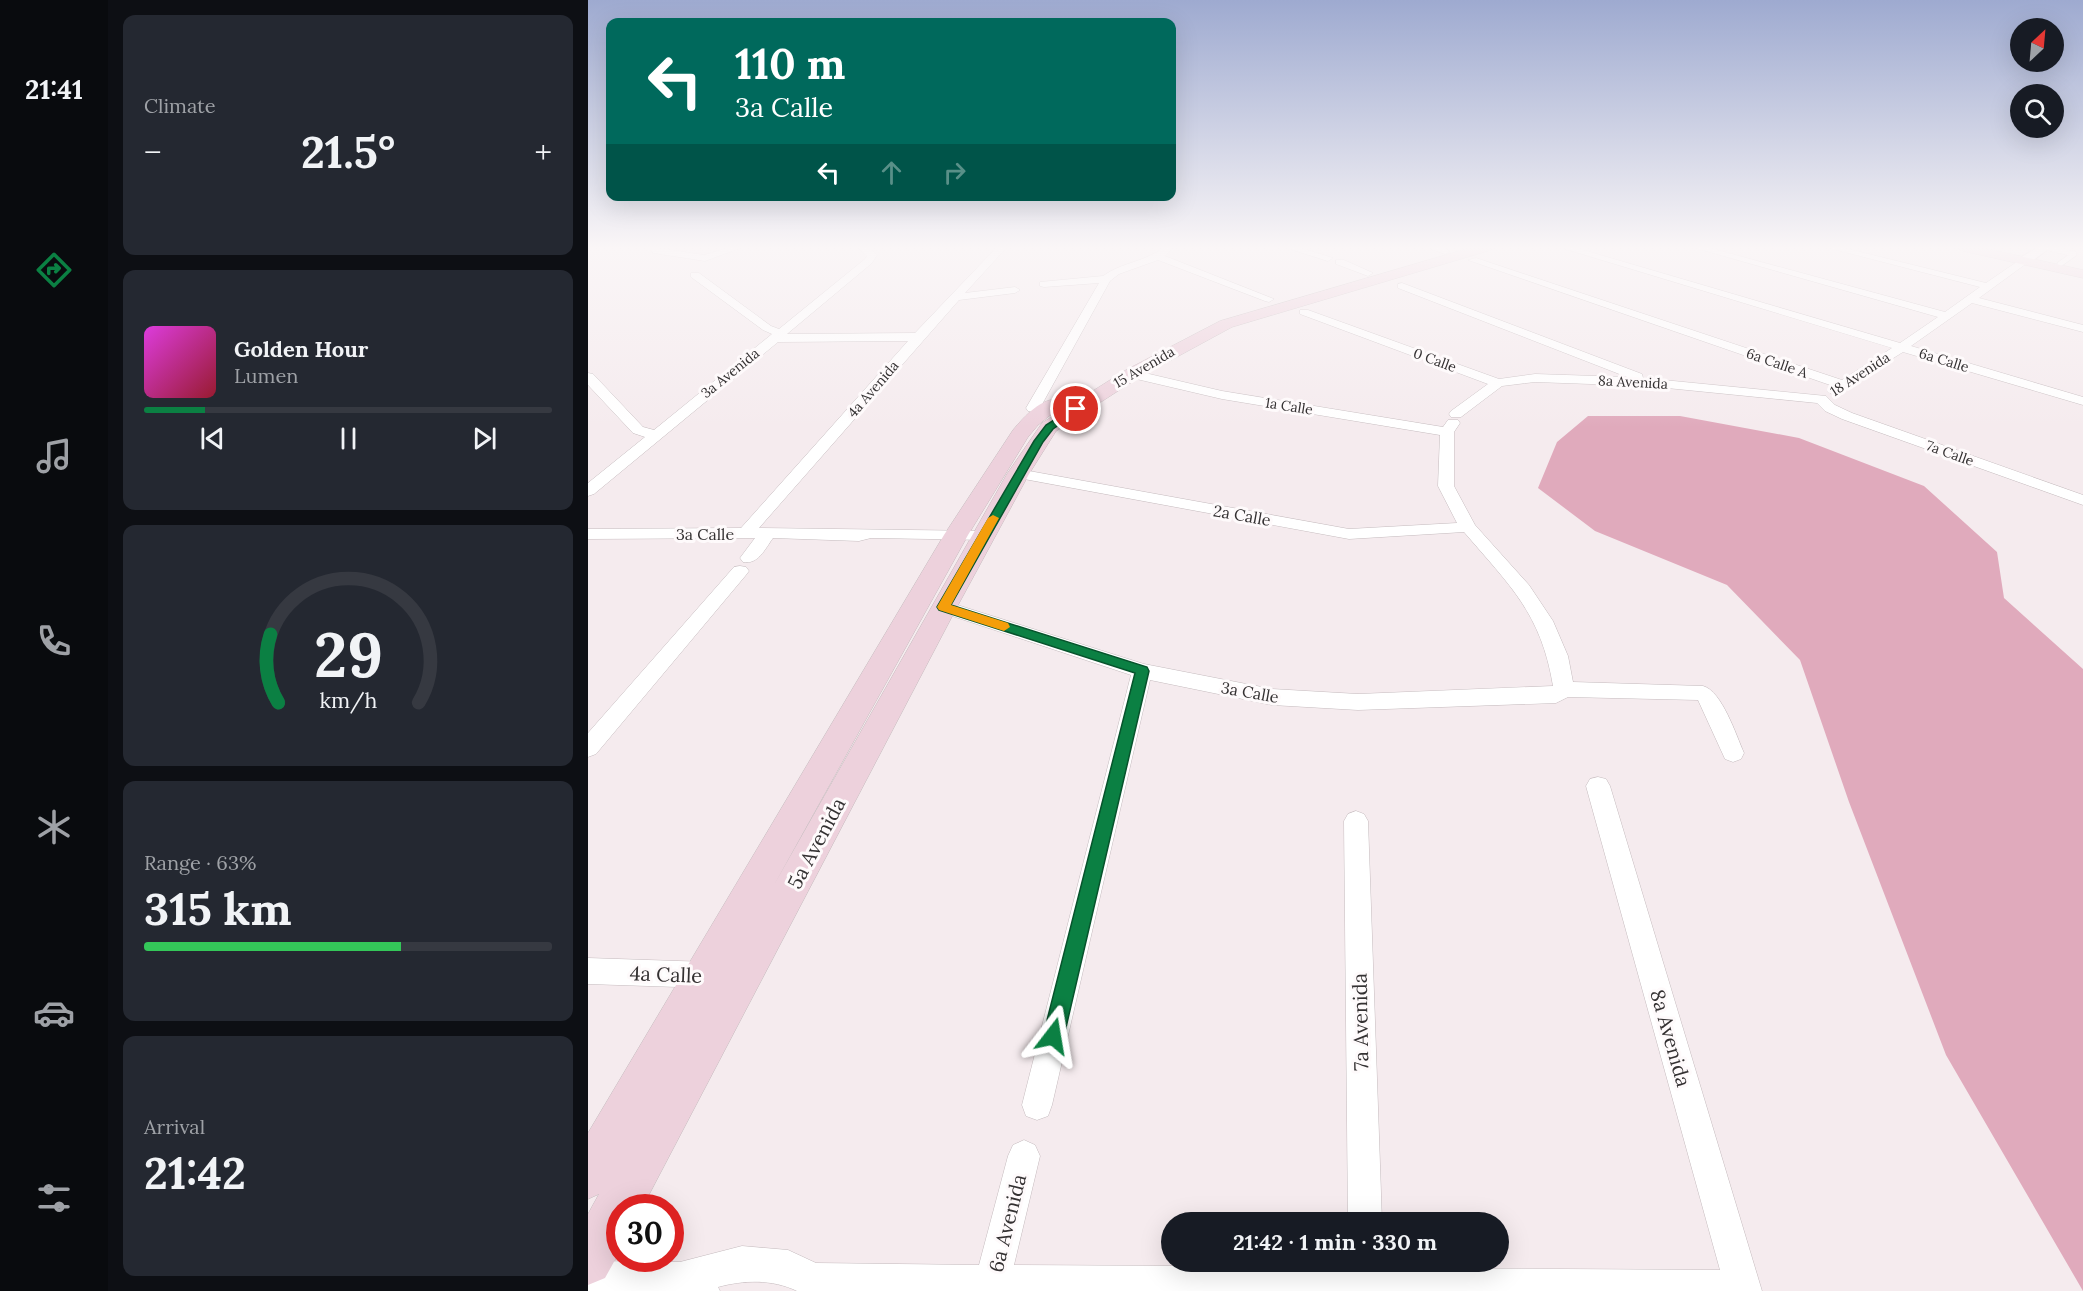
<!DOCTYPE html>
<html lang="en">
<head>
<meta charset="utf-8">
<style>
  :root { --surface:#171b24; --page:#242831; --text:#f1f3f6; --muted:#9ea1a6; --line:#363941; --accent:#0b8043 }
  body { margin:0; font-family:Lora,serif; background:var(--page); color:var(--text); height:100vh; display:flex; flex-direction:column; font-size:22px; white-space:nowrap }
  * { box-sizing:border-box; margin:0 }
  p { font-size:20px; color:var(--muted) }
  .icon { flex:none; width:33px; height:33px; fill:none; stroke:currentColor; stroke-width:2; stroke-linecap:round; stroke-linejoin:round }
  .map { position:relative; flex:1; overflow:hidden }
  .drawer { display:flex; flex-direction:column; gap:15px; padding:15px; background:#0d0f14; width:480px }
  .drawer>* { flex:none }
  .guide { position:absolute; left:18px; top:18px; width:570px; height:183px; border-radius:12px; box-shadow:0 6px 24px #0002; background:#00695c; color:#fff; overflow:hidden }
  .needle { width:39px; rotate:26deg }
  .buttons { position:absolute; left:1422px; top:18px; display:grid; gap:12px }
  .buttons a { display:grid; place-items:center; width:54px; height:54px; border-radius:50%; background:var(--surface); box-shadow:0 6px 24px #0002; font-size:30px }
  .speed { position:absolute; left:18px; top:1194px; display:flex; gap:12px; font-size:30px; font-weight:700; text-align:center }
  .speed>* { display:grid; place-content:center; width:78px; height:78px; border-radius:50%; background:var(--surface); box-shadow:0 6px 24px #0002; line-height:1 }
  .speed .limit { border:9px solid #d22; background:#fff; color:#111 }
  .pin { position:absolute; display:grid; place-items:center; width:51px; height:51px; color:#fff; margin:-26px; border:3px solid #fff; border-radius:50%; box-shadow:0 2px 6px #0007 }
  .me { position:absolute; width:66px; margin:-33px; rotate:14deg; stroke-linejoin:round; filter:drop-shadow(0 0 4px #0008) }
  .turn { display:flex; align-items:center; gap:21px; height:126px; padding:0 30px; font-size:27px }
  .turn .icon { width:78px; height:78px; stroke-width:2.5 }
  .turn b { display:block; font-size:42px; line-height:51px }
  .lanes { display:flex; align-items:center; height:57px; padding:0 30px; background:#0003; justify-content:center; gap:30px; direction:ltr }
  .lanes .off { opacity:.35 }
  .big { font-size:45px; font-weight:700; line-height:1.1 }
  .drawer .card { flex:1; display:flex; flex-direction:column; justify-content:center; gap:9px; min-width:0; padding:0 21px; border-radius:12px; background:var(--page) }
  .drawer .dial { align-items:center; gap:0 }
  .dial svg { height:156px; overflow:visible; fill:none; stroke:var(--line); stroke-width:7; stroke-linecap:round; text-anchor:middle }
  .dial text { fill:var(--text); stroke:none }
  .song { display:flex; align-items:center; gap:18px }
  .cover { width:72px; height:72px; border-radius:9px; background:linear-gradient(135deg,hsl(300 70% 55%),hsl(350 70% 35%)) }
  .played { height:6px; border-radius:3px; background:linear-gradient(90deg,var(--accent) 15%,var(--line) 15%) }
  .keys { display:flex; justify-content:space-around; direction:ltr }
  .heat { display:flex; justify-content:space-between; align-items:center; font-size:33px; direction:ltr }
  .charge { height:9px; border-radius:4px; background:linear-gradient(90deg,#34c759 63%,var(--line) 0) }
  .trip { position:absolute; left:573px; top:1212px; width:348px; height:60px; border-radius:30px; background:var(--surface); box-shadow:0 6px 24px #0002; font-weight:700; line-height:60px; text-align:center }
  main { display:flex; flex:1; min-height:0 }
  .dock { display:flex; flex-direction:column; width:108px; justify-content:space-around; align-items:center; background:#090b0e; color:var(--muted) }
  .dock .icon { width:42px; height:42px }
  .dock .current { color:var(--accent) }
  .dock b { font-size:27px; color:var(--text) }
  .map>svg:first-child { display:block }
  .forest { fill:#e0aabc }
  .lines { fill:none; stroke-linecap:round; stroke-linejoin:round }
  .service-casing { stroke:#c5bbbe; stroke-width:6 }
  .minor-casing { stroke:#c5bbbe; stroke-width:1 }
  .tertiary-casing { stroke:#c5bbbe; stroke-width:2 }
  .secondary-casing { stroke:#c5bbbe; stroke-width:1 }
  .service { stroke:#fff; stroke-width:5 }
  .minor { fill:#fff; fill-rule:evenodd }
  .tertiary { fill:#fff; fill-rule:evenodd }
  .secondary { fill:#edd1dc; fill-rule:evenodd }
  .route { fill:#0b8043; stroke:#07532c; stroke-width:1.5 }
  .slow { fill:#f59e0b }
  .labels { text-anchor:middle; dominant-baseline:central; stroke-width:6; stroke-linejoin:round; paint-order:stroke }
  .far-street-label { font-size:14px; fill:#343132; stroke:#fefafb }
  .street-label { font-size:16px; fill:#343132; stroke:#fefafb }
  .near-street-label { font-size:20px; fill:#343132; stroke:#fefafb }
</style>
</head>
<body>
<main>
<nav class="dock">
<b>21:41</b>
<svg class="icon current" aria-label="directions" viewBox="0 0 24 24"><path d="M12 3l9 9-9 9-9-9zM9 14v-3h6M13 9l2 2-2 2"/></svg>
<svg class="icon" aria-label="music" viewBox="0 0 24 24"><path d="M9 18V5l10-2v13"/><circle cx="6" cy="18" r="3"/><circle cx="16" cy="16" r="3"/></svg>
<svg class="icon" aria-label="phone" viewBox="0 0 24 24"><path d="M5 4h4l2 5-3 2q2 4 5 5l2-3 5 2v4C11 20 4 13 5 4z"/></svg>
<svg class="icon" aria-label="climate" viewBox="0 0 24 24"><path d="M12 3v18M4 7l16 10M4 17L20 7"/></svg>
<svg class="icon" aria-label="car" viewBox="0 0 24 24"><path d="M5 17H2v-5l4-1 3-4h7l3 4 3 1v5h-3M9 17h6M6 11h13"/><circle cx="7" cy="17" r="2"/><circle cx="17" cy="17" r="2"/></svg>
<svg class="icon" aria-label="filters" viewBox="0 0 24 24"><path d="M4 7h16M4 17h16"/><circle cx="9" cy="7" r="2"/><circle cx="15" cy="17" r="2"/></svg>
</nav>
<section class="drawer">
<div class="card"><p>Climate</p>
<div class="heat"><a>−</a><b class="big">21.5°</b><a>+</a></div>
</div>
<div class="card">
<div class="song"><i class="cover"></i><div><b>Golden Hour</b><p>Lumen</p></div></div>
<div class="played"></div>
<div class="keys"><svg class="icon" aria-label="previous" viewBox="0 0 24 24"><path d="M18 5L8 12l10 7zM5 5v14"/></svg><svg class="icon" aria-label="pause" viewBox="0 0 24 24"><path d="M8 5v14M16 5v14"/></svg><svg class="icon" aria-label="next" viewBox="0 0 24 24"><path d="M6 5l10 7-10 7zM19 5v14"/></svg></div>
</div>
<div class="card dial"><svg viewBox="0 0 100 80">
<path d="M14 69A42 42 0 1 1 86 69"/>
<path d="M14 69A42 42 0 0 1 10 34" stroke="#0b8043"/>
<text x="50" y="56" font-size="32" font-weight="700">29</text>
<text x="50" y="72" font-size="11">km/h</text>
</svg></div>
<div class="card"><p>Range · 63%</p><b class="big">315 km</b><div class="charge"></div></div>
<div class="card"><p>Arrival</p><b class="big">21:42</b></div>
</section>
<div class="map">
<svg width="1495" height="1291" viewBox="0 0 1495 1291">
  <rect width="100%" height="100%" fill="#f5ebee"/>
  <path class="forest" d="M1000,416H1092L1211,438L1336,486L1409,552L1416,598L1495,669V1291L1358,1055L1261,802L1212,660L1139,585L1007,531L950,488L969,442Z"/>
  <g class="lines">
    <defs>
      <path id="service" d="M1457,247L1486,254L1472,264"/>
      <path id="minor" d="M63,247L116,255L142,247H155L117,261L65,253Z
        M269,247C277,247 283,248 289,255L284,263L199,334L327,333L409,247H419L377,293L427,287L432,290L427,293L371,300L171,528L396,531L402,532L404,536L402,540L283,538L271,541L185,538C177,549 170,565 155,562L152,558L167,538L0,539V529L153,528L320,341L190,342L6,494L0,496V483L57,437L45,433L0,385V373L5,374L55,427L66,430L184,334L175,330L103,277V273H111L183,326L191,329L277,259L279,256Z
        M576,247H586L577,256L686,299L681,302L677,301L570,260L531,274L522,281L452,408L445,412L440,411L438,408L511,283L456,287L452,286V282L515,276C534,262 558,262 576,247Z
        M696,247H710L745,258L740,261Z
        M839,247H853L862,251L857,254Z
        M971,247H985L1312,343L1350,317L1104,247H1118L1357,312L1392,287L1237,247H1252L1398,283L1433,259H1439V263L1391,298L1495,325V332L1384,303L1323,346L1495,397V405L1315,352L1246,395L1239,391L1245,386L880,260L888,258L1254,380L1304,348Z
        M748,260H756L785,273L780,276L748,264Z
        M814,283L1054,374L1055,378L1238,396L1247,405L1264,413L1495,495V505L1254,419L1237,411L1229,403L1059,386L947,382L914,386L873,417H863L861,414L863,411L900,384L712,314V310H720L911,379L947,374L1039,377L810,288V284Z
        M544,370L634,391L855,427L860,420H870L872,423L866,432V486L887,525L941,585L965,621L980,656L985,682L1115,686C1134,691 1148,735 1156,753L1153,759L1145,762L1137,759L1110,700L980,697L968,703L770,710L684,705L562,680L464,1105L460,1116L449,1120L438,1116L434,1105L543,675L349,611L347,607L349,603H363L556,664L684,689L770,694L965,686C953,613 922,586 876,532L761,539L425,477L422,474L430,469L761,529L869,523L850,486L852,435L634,399L540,377L538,374Z
        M152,566L158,567L161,571L158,575L8,754L0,757V733L146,567Z
        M1010,777L1018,779L1022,786L1174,1291H209C184,1279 156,1280 130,1287L132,1291H0V1261L92,1262L154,1246L200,1250L228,1263L391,1265L420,1156L425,1145L436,1140L447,1145L452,1156L426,1265L760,1267L761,1262H795L796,1268L1132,1270L998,786L1002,779Z
        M768,811L776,814L780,821L794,1222H760L756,821L760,814Z
        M0,958L120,962L130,965L134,975L130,985L120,988L0,984Z"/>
      <path id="tertiary" d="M1450,247H1463L1440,264H1432V258Z"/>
      <path id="secondary" d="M885,247H905L903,250L644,327L550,378L468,431L441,474L369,607L54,1208H32V1251L17,1278L0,1285V1214L11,1194L0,1199V1133L356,535L425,430C436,417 455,395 474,400L476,404L450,425L440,437L380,535L186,885L419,474L454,423L538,370L632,321Z
        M1368,247H1391L1495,270V278L1375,251Z"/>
    </defs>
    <use href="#service" class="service-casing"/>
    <use href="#minor" class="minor-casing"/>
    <use href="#tertiary" class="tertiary-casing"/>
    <use href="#secondary" class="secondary-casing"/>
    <use href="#service" class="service"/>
    <use href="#minor" class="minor"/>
    <use href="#tertiary" class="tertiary"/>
    <use href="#secondary" class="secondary"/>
  </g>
  <linearGradient id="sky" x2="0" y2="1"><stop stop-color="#9eaad0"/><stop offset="0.58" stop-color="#faf6f7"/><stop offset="1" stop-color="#faf6f7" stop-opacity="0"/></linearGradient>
  <rect width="1495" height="427" fill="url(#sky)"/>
  <path class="route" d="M488,406L491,407V411L465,429L455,442L363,605L559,667L561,671L476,1036L473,1044L465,1047L458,1044L455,1036L547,673L351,610L349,607L446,441L458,425Z"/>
  <path class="slow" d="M405,515L411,518L363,605L420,623L422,627L416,631L351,610L349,607L400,518Z"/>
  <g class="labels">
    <g class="far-street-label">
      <text transform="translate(847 360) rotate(20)">0 Calle</text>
      <text transform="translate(1356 360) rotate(17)">6a Calle</text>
      <text transform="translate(1189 363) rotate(19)">6a Calle A</text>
      <text transform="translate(556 367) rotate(-30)">15 Avenida</text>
      <text transform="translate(142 373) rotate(-39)">3a Avenida</text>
      <text transform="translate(1272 374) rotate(-33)">18 Avenida</text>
      <text transform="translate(1045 382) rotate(3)">8a Avenida</text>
      <text transform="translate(285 389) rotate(-49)">4a Avenida</text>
      <text transform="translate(701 406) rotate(9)">1a Calle</text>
      <text transform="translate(1362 453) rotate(20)">7a Calle</text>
    </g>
    <g class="street-label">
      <text transform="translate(654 515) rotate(10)">2a Calle</text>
      <text x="117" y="534">3a Calle</text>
      <text transform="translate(662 692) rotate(10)">3a Calle</text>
    </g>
    <g class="near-street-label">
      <text transform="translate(228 843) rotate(-62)">5a Avenida</text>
      <text transform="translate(78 974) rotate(2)">4a Calle</text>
      <text transform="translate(772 1022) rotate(-91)">7a Avenida</text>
      <text transform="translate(1083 1038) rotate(74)">8a Avenida</text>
      <text transform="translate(419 1223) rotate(-76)">6a Avenida</text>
    </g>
  </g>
</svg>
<div class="buttons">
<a><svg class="needle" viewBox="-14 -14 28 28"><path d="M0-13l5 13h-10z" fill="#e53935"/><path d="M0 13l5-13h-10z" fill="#9ea1a6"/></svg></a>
<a><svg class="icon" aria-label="search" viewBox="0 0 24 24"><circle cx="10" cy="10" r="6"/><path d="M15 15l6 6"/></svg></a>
</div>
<div class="speed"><div class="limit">30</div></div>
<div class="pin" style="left:488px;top:409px;background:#d93025"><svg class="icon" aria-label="arrive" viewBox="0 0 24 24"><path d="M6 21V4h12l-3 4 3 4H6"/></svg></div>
<svg class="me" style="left:465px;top:1036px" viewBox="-20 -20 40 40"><path d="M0-17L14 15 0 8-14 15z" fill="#0b8043" stroke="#fff" stroke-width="4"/></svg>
<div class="trip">21:42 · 1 min · 330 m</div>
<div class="guide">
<div class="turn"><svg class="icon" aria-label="left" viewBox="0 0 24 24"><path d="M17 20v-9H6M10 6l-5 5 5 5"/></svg><div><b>110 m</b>3a Calle</div></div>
<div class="lanes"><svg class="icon" aria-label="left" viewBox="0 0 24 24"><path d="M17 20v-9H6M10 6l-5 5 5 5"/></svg><svg class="icon off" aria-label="ahead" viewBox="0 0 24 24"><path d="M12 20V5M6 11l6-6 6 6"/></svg><svg class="icon off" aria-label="right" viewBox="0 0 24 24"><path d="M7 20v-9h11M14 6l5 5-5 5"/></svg></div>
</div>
</div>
</main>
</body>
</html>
